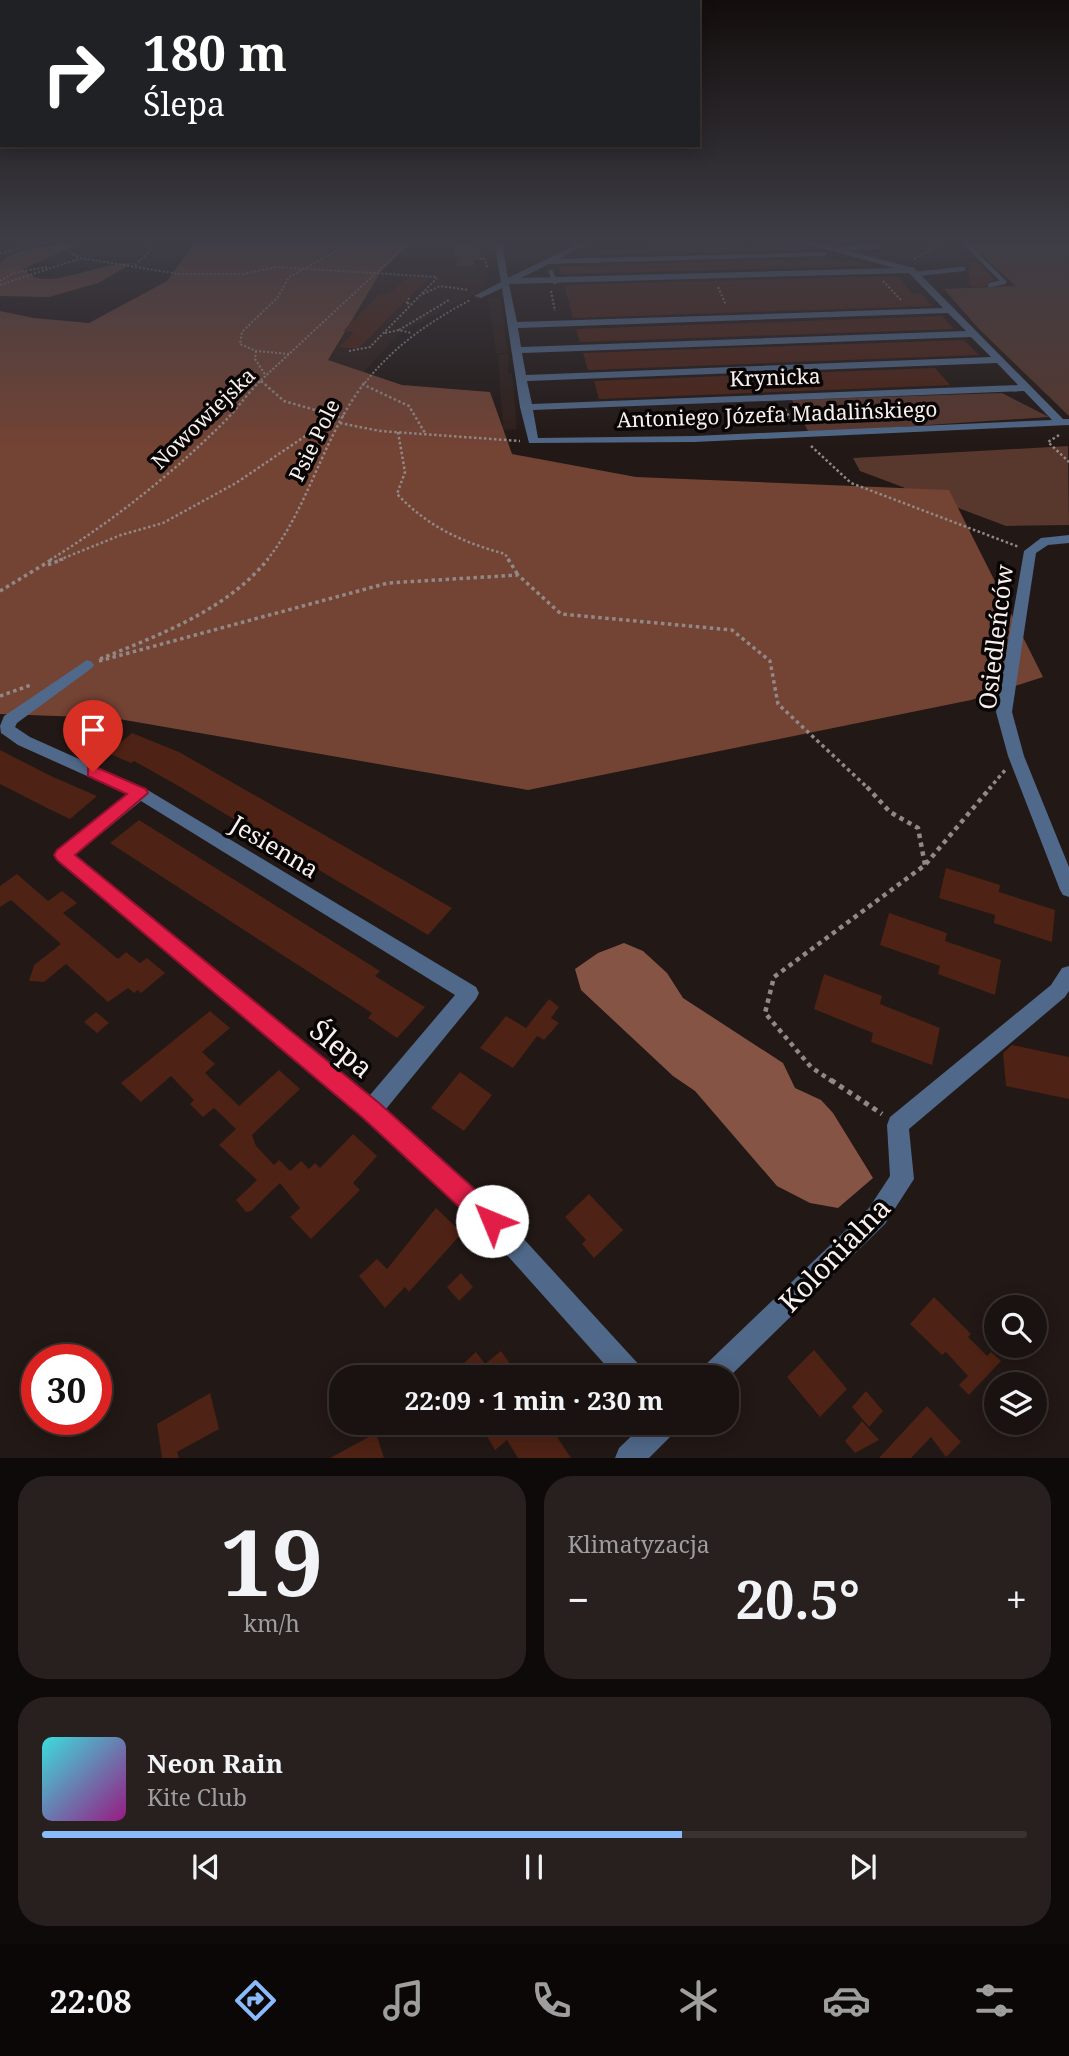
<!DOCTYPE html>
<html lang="pl">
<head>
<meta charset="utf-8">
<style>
  :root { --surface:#1a1210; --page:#27201e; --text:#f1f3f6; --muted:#9f9e9f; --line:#383230; --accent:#89bafc }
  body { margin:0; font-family:"Noto Serif",serif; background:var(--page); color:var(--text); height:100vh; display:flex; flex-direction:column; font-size:26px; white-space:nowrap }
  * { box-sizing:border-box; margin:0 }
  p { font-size:23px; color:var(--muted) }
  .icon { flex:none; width:38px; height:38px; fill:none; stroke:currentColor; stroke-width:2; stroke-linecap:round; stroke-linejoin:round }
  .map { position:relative; height:1458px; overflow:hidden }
  .details { display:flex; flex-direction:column; gap:18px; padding:18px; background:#0e0a09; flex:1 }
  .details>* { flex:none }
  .top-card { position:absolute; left:0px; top:0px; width:700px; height:147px; box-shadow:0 4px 18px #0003,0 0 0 2px var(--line); background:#202124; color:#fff; overflow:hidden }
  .buttons { position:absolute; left:984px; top:1295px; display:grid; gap:14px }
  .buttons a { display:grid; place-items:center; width:63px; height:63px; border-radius:50%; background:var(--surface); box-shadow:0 4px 18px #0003,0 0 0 2px var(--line); font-size:35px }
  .speed { position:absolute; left:21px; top:1344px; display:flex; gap:14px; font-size:35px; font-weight:700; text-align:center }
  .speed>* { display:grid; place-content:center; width:91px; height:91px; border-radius:50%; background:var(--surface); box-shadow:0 4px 18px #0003,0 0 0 2px var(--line); line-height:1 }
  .speed .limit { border:10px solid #d22; background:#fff; color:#111 }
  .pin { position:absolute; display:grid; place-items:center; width:60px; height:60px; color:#fff; margin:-72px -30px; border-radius:50% 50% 50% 0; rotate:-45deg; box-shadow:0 0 7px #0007 }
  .pin .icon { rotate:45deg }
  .me { position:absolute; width:77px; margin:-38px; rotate:315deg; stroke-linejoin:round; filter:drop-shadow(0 0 5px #0008) }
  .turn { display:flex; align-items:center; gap:24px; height:147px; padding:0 28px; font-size:32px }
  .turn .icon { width:91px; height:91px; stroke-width:2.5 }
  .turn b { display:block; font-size:49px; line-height:60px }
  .big { font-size:52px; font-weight:700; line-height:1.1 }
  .details .tile { flex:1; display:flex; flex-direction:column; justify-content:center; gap:10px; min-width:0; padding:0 24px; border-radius:28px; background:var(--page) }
  .details .dial { align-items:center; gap:0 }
  .dial b { font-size:91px; line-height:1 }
  .song { display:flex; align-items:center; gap:21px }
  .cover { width:84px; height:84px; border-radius:10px; background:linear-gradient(135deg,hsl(180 70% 55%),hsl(310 70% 35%)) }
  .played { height:7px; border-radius:4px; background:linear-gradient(90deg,var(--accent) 65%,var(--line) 65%) }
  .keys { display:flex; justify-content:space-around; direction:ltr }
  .heat { display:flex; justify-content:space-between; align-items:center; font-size:38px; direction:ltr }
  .details .tiles { flex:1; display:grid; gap:18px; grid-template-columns:1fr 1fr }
  .tile:last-child { grid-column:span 2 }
  .trip { position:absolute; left:329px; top:1365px; width:410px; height:70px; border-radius:28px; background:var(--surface); box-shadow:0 4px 18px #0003,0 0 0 2px var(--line); font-weight:700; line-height:70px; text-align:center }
  .dock { display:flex; height:112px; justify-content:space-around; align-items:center; background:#0a0706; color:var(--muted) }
  .dock .icon { width:49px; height:49px }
  .dock .active { color:var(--accent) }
  .dock b { font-size:32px; color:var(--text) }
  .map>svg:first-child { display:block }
  .built { fill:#2e1e19 }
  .green { fill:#58372d }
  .forest { fill:#734334 }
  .water { fill:#865445 }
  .building { fill:#4e2214 }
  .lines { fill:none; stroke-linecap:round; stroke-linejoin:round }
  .path-far4 { stroke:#928987; stroke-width:2; stroke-dasharray:2 2; stroke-linecap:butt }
  .path-far3 { stroke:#928987; stroke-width:2.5; stroke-dasharray:2.5 2.5; stroke-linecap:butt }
  .path-far2 { stroke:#928987; stroke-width:3.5; stroke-dasharray:3.5 3.5; stroke-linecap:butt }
  .path-far1 { stroke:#928987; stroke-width:4.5; stroke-dasharray:4.5 4.5; stroke-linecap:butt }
  .path { stroke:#928987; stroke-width:5; stroke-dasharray:5 5; stroke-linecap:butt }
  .service { stroke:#506889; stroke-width:4.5 }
  .minor { fill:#506889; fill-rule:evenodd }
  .route { fill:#e11d48; stroke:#92132f; stroke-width:2 }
  .labels { text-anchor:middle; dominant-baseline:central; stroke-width:7; stroke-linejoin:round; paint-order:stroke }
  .far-street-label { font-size:21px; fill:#f7f0ee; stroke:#080504 }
  .street-label { font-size:24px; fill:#f7f0ee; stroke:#080504 }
  .near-street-label { font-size:28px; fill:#f7f0ee; stroke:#080504 }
</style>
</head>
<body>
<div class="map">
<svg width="1069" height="1458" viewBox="0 0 1069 1458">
  <rect width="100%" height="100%" fill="#221815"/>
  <path class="built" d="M413,243H490L495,269H487V284L481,288L483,290L399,334L354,382L275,374Z
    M488,298H500L508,353H496Z
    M498,354H509L508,374H512L517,429L503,430Z"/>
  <path class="green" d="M968,243H1069V416L978,328L944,289L1016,286Z
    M478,244L481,260H474V266H458L452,245Z
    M1002,393L1049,417L809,433L792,400Z
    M1068,446L1069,525L1006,526L860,471L853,458Z"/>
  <path class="forest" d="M80,243L23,269C26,271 32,277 37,278C60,284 104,262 133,263L98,283L49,297L0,296V263C17,245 57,246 80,243Z
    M194,243H411L380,273L328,360L402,385L490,392L512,454L636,477L949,490L1043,677L971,700L528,790L113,718L0,714V311L34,318L89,323L167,281Z"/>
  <path class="water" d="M624,943L643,951L667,973L683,998L783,1063L795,1088L821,1100L833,1113L873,1178L838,1208L810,1203L777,1186L695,1091L673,1076L581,990L575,969L598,953Z"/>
  <path class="building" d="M647,243H738L741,248L805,246L808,250L570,256L580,251L649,249Z
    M815,259L861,262L876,266L562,274L559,266Z
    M968,262H977L994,279L982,287L970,286Z
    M897,276L913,294L921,293L932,306L573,318L564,285Z
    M409,277L428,278L358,349L339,347L354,332L343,331L380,294L386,295Z
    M942,316L954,329L580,342L576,329Z
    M964,340L979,355L588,370L583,353Z
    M935,368L950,385L599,399L594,381Z
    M132,733L179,752L452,908L428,935L175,784L134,761L131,763L108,753Z
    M0,750L51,776L97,796L70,819L47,808L0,784Z
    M139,820L380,971L375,976L425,1007L397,1038L368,1018L372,1013L110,843Z
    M946,868L1000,885L999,892L1055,910L1052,942L994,923L995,915L939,898Z
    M17,874L48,901L62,891L77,903L63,913L118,959L126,952L140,963L147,958L165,973L141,993L138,990L134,993L128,988L108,1002L66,964L44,982L29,981L34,965L61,944L11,900L0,907V886Z
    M889,913L947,933L945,941L1001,960L995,995L938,974L940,966L880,945Z
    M824,974L882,996L880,1004L940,1028L932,1065L871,1042L873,1033L814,1009Z
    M549,999L559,1007L551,1018L559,1023L544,1040L537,1036L513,1068L480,1048L506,1016L526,1028Z
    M210,1011L230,1028L202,1052L215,1064L205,1073L239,1106L279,1070L300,1089L252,1135L256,1146L274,1165L279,1160L290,1171L301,1161L309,1169L315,1163L320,1168L353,1134L377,1156L353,1183L360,1190L311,1239L290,1217L300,1208L280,1183L251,1211L246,1212L236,1200L257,1180L219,1145L236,1129L214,1108L203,1117L190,1104L194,1100L171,1076L141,1102L121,1083Z
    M96,1012L109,1023L97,1033L84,1022Z
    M1012,1045L1069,1057V1099L1006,1086L1003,1053Z
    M460,1072L492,1095L464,1131L431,1108Z
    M589,1194L623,1230L594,1258L582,1244L586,1240L565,1217Z
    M436,1208L462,1233L409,1292L405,1287L385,1308L359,1276L377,1259L387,1269Z
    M461,1273L473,1287L459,1301L447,1287Z
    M934,1297L971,1334L968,1337L987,1356L991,1352L1001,1361L969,1395L959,1385L968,1376L946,1352L942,1355L910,1324Z
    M814,1350L847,1389L820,1417L787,1377Z
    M501,1351L519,1377H468L463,1364L476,1352L485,1364Z
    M866,1391L883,1411L869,1427L852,1407Z
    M210,1393L219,1429L177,1452L179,1458H162L157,1424Z
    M927,1406L961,1442L946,1457L931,1437L911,1458H879Z
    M862,1421L879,1440L855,1453L845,1441Z
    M479,1423H541L547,1431L551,1428L571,1458H518L507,1440L495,1450Z
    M376,1433L384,1458H330Z"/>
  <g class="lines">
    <path class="path-far4" d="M56,243L80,258L179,274H244L276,267L436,277
      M0,253L44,243
      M480,259L484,258L488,269
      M914,259L941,243
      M135,265L148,253L149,247L144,243
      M0,281L13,273L47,267
      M883,281L902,301
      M0,285L78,259
      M718,287L726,305
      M551,291L555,311
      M423,294L440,286L469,290
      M409,303L406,304L410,296
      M399,330L449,300
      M385,333L399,330L411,333
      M256,351L255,359L266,376
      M349,351L370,347L437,278
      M289,354L256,351L240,344L242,332L278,297L289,277L351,243
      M258,383L408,243
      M365,383C394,346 429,322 470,300"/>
    <path class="path-far3" d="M261,381L284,401L336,416
      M362,384L409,406L425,433
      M785,409L793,424
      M685,412L690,428
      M340,423L380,431L520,441
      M398,432L405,472L397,494C428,527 462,542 505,554L509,560
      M1059,435L1048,442L1069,462
      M811,446L851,483L1019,547
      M50,560C113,521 172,474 224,422C237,409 247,394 260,381
      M59,560L121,535L163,523L236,483L332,418L344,416
      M267,560C310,506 323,435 366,381"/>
    <path class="path-far2" d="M508,559L518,575
      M48,565L63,559
      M0,591L53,559
      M100,659C159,635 227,610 268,559
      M99,661L388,583L518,575L561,614L732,630L770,661L778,704L869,789
      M0,696L31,685
      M989,789L1006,769"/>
    <path class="path-far1" d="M867,787L890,812L918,828L925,865
      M833,1082L811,1067L765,1013L774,977L925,865L991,787"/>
    <path class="path" d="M831,1080L882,1114"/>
    <path class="service" d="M965,243L1004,282L990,285
      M830,249L877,247
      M551,272L555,282
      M915,274L963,269"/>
    <path class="minor" d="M494,243H502L508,278L579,243H590L559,259L824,252L828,254L824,256L549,264L521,278L894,268L803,243H818L914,268L1063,419H1069V425L694,442L529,443L520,407L502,288L481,298L474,296L501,282ZM909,273L943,308L517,322L509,284ZM948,313L966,331L521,347L518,328ZM971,337L991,357L526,375L522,353ZM997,363L1018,385L532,404L527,381ZM1024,391L1052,420L694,436L538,438L533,410Z
      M1069,535V543L1048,545L1036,553L1012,712L1024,756L1069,867V897L1063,895L1060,890L1008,756L996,712L1024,551L1041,538Z
      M87,660L92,662L94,665L92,668L17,723L15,727L30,737L146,789L476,987L479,993L476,999L386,1109L489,1201L642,1368L646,1377H616L473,1217L363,1117L57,860L54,855L57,850L127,794L18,745L1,733L0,726L4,716ZM141,801L455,995L370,1095L75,855Z
      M1069,966V991L1065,997L909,1129L914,1179L885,1224L726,1380V1377H698L702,1368L869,1208L890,1176L887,1125L890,1117L1051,985L1062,968Z
      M645,1423H677L674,1433L649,1458H615L619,1448Z"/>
  </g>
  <linearGradient id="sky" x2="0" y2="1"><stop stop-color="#130d0c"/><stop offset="0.54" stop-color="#3e3d46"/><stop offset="1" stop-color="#3e3d46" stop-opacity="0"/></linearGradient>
  <rect width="1069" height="447" fill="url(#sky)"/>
  <path class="route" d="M93,766L146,789L148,793L75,855L379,1103L500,1212L504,1221L500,1229L492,1233L483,1229L363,1118L57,860L54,855L57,850L127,794L88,776V768Z"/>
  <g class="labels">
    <g class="far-street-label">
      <text transform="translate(775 377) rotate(-2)">Krynicka</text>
      <text transform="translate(777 414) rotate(-2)">Antoniego Józefa Madalińskiego</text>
      <text transform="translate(203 418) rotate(-44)">Nowowiejska</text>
      <text transform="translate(314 440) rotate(-64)">Psie Pole</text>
    </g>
    <g class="street-label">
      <text transform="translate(995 637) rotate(-83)">Osiedleńców</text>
      <text transform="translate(275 846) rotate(31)">Jesienna</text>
    </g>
    <g class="near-street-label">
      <text transform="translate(342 1048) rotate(40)">Ślepa</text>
      <text transform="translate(834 1254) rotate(-46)">Kolonialna</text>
    </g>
  </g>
</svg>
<div class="buttons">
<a><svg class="icon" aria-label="search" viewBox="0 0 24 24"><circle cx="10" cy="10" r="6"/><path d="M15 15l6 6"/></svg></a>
<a><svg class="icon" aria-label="layers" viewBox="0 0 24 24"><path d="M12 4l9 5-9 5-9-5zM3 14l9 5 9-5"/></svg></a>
</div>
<div class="speed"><div class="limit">30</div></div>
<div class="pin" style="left:93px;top:772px;background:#d93025"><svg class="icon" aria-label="arrive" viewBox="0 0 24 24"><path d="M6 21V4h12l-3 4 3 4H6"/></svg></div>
<svg class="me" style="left:492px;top:1221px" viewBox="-20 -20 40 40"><circle r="19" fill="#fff"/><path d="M0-13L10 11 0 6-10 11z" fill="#e11d48"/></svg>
<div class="trip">22:09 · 1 min · 230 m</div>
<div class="top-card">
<div class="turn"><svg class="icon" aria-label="right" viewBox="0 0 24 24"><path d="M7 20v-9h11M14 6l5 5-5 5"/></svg><div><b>180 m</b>Ślepa</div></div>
</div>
</div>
<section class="details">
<div class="tiles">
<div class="tile dial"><b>19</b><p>km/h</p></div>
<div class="tile"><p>Klimatyzacja</p>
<div class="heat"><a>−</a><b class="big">20.5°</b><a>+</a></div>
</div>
<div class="tile">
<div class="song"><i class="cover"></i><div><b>Neon Rain</b><p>Kite Club</p></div></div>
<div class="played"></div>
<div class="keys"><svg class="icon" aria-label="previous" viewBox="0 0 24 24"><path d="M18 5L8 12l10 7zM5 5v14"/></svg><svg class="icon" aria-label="pause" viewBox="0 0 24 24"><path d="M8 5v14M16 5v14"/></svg><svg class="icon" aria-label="next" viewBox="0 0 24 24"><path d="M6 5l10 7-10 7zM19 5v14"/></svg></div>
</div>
</div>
</section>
<nav class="dock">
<b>22:08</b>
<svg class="icon active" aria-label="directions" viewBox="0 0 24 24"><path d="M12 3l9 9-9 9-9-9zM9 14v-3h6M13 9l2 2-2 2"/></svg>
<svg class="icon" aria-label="music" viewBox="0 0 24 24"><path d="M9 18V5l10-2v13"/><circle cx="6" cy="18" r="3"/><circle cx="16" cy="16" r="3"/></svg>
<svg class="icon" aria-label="phone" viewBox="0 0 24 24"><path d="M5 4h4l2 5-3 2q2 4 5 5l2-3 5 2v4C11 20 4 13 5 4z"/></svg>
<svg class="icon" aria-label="climate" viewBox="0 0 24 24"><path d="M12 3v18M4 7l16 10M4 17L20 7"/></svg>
<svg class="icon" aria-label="car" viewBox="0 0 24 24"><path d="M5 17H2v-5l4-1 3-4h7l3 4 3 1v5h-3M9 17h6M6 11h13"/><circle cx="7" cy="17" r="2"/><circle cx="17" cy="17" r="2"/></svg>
<svg class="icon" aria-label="filters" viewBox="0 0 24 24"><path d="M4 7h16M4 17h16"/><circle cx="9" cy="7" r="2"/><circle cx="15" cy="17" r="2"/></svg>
</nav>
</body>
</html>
